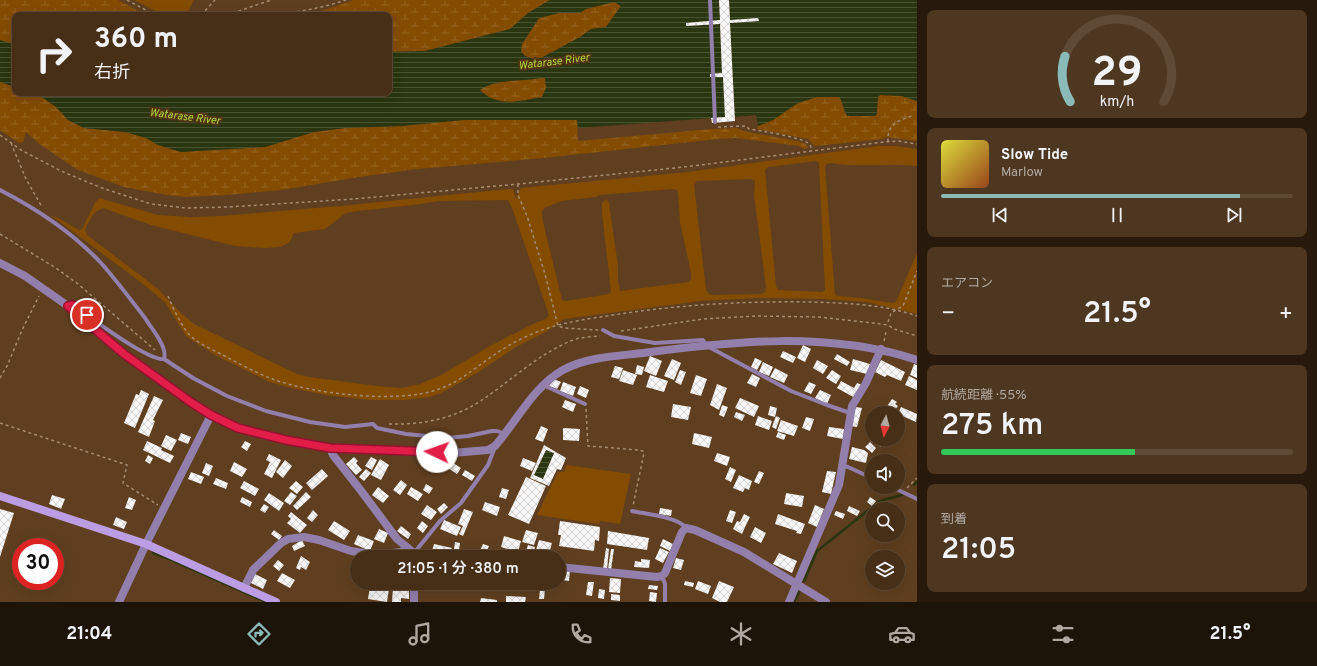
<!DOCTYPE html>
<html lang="ja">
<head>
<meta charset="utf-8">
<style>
  :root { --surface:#472f17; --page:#4e3720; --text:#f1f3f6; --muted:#b0a9a1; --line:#5f4a36; --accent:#8bbbb9 }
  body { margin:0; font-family:Overpass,"Noto Sans JP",sans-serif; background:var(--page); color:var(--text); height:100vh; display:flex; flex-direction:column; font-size:15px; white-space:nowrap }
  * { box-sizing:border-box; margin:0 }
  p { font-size:13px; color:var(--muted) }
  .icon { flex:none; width:22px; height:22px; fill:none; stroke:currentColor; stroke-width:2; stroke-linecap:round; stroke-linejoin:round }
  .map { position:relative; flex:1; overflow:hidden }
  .sheet { display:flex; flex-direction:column; gap:10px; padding:10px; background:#271a0d; width:400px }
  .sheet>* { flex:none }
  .top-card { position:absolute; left:12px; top:12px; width:380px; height:84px; border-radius:8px; box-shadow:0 4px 16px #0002,0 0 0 1px var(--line); background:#472f17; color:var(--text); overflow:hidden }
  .needle { width:26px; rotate:186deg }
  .fabs { position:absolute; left:865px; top:406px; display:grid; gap:8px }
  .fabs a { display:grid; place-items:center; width:40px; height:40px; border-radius:50%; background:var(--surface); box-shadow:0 4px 16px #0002,0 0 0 1px var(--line); font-size:20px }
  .speed { position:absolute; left:12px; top:538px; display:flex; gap:8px; font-size:20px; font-weight:700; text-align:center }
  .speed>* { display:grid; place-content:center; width:52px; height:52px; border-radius:50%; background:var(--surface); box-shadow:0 4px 16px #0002,0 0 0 1px var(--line); line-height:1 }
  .speed .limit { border:6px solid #d22; background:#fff; color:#111 }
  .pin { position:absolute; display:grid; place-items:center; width:34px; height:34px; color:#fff; margin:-17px; border:2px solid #fff; border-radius:50%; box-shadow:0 1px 4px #0007 }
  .me { position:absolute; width:44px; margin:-22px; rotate:273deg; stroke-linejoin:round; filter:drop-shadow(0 0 3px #0008) }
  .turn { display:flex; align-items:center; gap:14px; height:84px; padding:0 16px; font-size:18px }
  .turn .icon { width:52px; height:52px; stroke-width:2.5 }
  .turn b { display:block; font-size:28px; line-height:34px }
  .big { font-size:30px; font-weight:600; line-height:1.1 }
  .sheet .tile { flex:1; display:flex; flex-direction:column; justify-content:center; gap:6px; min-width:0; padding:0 14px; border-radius:8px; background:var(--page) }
  .sheet .dial { align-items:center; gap:0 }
  .dial svg { height:104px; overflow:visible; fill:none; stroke:var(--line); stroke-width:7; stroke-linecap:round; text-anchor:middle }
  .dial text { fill:var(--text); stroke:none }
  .song { display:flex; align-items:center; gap:12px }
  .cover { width:48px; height:48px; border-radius:6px; background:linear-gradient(135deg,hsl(60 70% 55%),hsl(20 70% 35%)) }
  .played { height:4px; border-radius:2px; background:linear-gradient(90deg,var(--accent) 85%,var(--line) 85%) }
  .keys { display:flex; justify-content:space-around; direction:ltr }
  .heat { display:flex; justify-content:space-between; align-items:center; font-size:22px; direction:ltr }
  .charge { height:6px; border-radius:3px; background:linear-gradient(90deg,#34c759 55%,var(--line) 0) }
  .trip { position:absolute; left:350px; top:550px; width:216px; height:40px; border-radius:20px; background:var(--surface); box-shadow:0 4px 16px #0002,0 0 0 1px var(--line); font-weight:600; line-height:40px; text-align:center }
  .tab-bar { display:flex; height:64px; justify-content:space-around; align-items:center; background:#1c1309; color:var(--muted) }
  .tab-bar .icon { width:28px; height:28px }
  .tab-bar .active { color:var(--accent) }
  .tab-bar b { font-size:18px; color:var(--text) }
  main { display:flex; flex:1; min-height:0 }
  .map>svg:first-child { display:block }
  .grass { fill:#844c00; fill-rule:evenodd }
  .wetland { fill:url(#wetland-marsh) }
  .water { fill:url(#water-rules); fill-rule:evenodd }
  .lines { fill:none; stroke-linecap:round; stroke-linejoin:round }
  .stream { stroke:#2a360f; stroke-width:2.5 }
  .building { fill:url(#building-cross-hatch); fill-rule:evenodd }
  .path { stroke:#a68c73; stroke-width:1.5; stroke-dasharray:3 3; stroke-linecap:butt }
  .lane { stroke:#927fac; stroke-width:4 }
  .street { stroke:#927fac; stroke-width:8 }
  .secondary { stroke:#bc9de4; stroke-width:8 }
  .route-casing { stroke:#92132f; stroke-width:10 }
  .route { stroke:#e11d48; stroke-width:7 }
  .labels { text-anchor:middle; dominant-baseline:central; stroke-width:4; stroke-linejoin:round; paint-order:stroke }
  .water-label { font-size:11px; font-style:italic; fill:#add93a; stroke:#533414 }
</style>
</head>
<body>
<main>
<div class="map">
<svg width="917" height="602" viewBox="0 0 917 602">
  <defs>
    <pattern id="wetland-marsh" width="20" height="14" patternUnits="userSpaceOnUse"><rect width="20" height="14" fill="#844c00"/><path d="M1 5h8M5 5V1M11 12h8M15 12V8" fill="none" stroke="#966624"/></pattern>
    <pattern id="water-rules" width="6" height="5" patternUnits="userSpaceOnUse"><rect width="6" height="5" fill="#2a360f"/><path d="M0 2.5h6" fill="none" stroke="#4a5331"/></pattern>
    <pattern id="building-cross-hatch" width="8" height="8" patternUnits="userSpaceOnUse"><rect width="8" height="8" fill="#f6f6f6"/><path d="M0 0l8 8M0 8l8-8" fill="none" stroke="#d4d2d1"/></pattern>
  </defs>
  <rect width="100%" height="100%" fill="#5f3f1f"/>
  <path class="grass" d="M134,0H194L186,15H163Z
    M878,146H896L917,149V166C888,163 860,168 831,163L827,164L825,167L835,295L838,296L860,298L892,303L896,302L917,253V314L867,302L825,299L756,298L700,301L564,319L544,333L516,347L477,373L441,393L430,397L406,400H369L326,395L291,388L270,382L215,355L186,336L165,302L143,284L52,216C57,216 73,227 79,230L82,229L95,203L99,198L158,215L191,217L222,216L340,206L508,189H513L516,198L521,188L688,172ZM817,161L819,163L825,290L822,292L778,290L776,286L765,170L768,167ZM750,179L755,181L754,195L766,287L765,292L761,294L710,295L706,290L694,185L697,181ZM673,189L677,190L678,193L680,222L691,273V279L688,282L620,291L618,280V266L609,203L606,199L602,203V213L611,291L609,294L566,301L562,300L543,222L542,212L544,208L562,201L596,197L599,195ZM508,200L512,208L549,315L546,319L535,323L490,346L443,374L420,384L402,388L377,386L309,377L297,374L194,324L181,313L157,288L87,235L85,230C89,221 92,212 103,208L151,225L235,246L265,248L280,247L289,243L294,233L325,229L346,213L357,211L413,205L439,201Z
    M566,465L631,474L620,524L600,521L599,524L537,515L558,472H564Z"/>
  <path class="wetland" d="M0,0H118L146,15H15V45L0,40Z
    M354,0H550L528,13L510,29L425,51L389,52V15H297L321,11Z
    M614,2L621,6L606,27L591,29L580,37L541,58L534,59L525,56L521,51L522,44L539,18L559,13H580L586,9Z
    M540,78H545L546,88L542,97L509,103L489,98L479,90C496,78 520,82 540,78Z
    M0,82L15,87V93H38L56,107L68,120L84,128L125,132L146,138L158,145L181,152L265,147L314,132L345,128L401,126L463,120H577L578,141L712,129L737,128L743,131L797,141L806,144L808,148L804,149L799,146L736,138L717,139L544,158L417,169L359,177L281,190L227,195L186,197L167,195L124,187L76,169L41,145L26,132L23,142L19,143L0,130Z
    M880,95L902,96L917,101V141L885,137L883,139L815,146L808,139L757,129L758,126L773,120L798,103L817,97H839L841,100L845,114L877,113V97Z"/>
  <path class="water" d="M550,0H719L720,20L686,23V26L720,24L722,73L710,74V77H723L725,117L578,128L577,120H463L401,126L345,128L314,132L265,147L181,152L158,145L146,138L125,132L84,128L68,120L56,107L36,93H146C159,101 174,97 188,93H389V52L425,51L510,29L528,13ZM614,2L621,6L606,27L591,29L580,37L541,58L534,59L525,56L521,51L522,44L539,18L559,13H580L586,9ZM540,78H545L546,88L542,97C518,101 499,108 480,90C497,78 521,82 540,78Z
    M729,0H917V101L902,96L880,95L878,97L877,114L875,116H847L841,100L839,97H817L798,103L773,120L758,126L756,115L735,117L730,23L759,21L758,18L730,20Z
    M0,40L15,45V87L0,82Z
    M546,450L554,453L543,479L534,475Z"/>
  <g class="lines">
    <path class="stream" d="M914,485L917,482
      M153,553L167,558L266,602
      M804,581L817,551L880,501L902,495
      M794,602L799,592"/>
  </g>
  <path class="building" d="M719,0H729L730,20L758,18L759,21L730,23L735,121L712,123L711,118L725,117L723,77H710V74L722,73L720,24L686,26V23L720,20Z
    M803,345L811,349L805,362L797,358Z
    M783,351L796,357L793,363L780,357Z
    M837,354L850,362L847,366L834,359Z
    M650,356L662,361L656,376L644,371Z
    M755,358L762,361L757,370L751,367Z
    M672,359L681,363L674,380L664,376Z
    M853,359L870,364L867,374L850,370Z
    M817,360L828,366L823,374L813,368Z
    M881,360L905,372L901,381L887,375L885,377L875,372Z
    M763,362L773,367L769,376L759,372Z
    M914,364L917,365V378L910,375Z
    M637,365L644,367L642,375L635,374Z
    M615,366L623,368L619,379L611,377Z
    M775,368L788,375L784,383L770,377Z
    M623,370L637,375L633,385L619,381Z
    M680,370L686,372L681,385L675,382Z
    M832,370L841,376L836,384L826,378Z
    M752,374L760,378L756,387L747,383Z
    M650,375L668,381L664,392L646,387Z
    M696,375L707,379L701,396L690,393Z
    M909,376L917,380V390L905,385Z
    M554,379L561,382L557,389L549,386Z
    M841,381L854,388L857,383L862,385L855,398L837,388Z
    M563,382L576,387L573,396L560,391Z
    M809,382L816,385L811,394L804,391Z
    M717,384L727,388L719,410L710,405Z
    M580,386L589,390L586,398L577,394Z
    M141,390L149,394L135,428L124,423L136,394L139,395Z
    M820,390L831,395L827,404L815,398Z
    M154,396L163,400L153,420L155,421L149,437L138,432Z
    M740,398L759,406L754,417L735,408Z
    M892,399L897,402L895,404L898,406L893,413L886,408Z
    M565,400L576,404L573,412L562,407Z
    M673,404L691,407L688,420L671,417Z
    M722,405L728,407L724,417L719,415Z
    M770,406L777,408L775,417L768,415Z
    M856,407L862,408L857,427L850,426Z
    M901,407L917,414L916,422L898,414Z
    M736,412L745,415L742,421L734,417Z
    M758,416L772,421L769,430L755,425Z
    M776,416L780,418L776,429L772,427Z
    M806,417L814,419L810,431L802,428Z
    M781,420L798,426L794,436L777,431Z
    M541,426L548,429L543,442L535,439Z
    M829,427L844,429L843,439L827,436Z
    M563,428L580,429L579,441L563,440Z
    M778,432L786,435L784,440L776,437Z
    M181,433L191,437L188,444L178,440Z
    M694,433L712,437L709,448L692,444Z
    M166,435L177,440L171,451L161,446Z
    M872,437V439H884L881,447L870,441Z
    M147,441L162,448L161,450L174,456L170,463L143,450Z
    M245,441L251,444L247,451L241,447Z
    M870,442L876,448L872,453L865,447Z
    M544,445L566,458L561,470L557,469L549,486L530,478ZM546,450L554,453L543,479L534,475Z
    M852,447L864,450L868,453L866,463L849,459Z
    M717,453L730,457L727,466L714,461Z
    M269,454L281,460L272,478L264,474L270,462L266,460Z
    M148,455L153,458L150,464L145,461Z
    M354,457L358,461L356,463L362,470L356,475L346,464Z
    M371,457L377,460L372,470L365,466Z
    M523,458L536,463L532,471L520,466Z
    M380,459L389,465L381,480L371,475Z
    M285,460L292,466L283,478L276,472Z
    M234,462L247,469L242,477L230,471Z
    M452,462L461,468L457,474L448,468Z
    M206,463L213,466L209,476L202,473Z
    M730,467L736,470L731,482L725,479Z
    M322,469L328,476L312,490L306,483Z
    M366,469L371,473L364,481L359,477Z
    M465,470L475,476L472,481L462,475Z
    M759,471L764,473L759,484L754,482Z
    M827,471L836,472L831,494L822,492Z
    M191,472L204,477L201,484L188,479Z
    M739,475L752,481L749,490L745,488L743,492L733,488Z
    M526,477L546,486L529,524L508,515Z
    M216,478L228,483L226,489L213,484Z
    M401,480L407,485L400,495L393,490Z
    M244,481L259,489L255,496L240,488Z
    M296,481L303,487L297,494L289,488Z
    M426,484L433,488L429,494L423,490Z
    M378,487L389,496L383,503L372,495Z
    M411,487L423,494L418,501L407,494Z
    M502,488L509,490L506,499L499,497Z
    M291,492L297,496L290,505L284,501Z
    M306,492L311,497L297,510L293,506Z
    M269,493L284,503L279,511L264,500Z
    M786,493L804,496L802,507L784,504Z
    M52,495L65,499L61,509L49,504Z
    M129,497L136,500L132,510L125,508Z
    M242,497L252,502L250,507L240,502Z
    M870,497L876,501L872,506L867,502Z
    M485,502L500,507L497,516L482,510Z
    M444,503L448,507L441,514L437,509Z
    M264,504L269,507L265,513L260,510Z
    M427,505L437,512L431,520L421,514Z
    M815,505L824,509L817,527L808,523Z
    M849,506L860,511L857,516L847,511Z
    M660,508L672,510L671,516L659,514Z
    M0,509L14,513L0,557Z
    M464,509L473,512L463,536L459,534L463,526L458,524Z
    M313,510L318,515L312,522L307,518Z
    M730,510L736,512L732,523L726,521Z
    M836,511L845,514L843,519L834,515Z
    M291,512L307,525L300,533L287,523L291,519L288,516Z
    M744,514L750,517L746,525L742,523L746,525L742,534L733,529L737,521L740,522Z
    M778,514L805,524L801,534L796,533L797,531L775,524Z
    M116,517L127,522L124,529L113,525Z
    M444,520L461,527L457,536L440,529Z
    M334,521L350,531L344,540L328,530Z
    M422,521L428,526L423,533L417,528Z
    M560,521L600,527L599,541L595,540L594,551L559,546L561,535H558Z
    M401,526L411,534L408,539L397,531Z
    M755,527L766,533L761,543L750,537Z
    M379,529L388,533L384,543L374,539Z
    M274,530L282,536L279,540L271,534Z
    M526,530L538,533L534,545L522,542Z
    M608,531L649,538L647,550L607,544Z
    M358,535L374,541L370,551L354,544Z
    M504,536L521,541L518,552L501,547Z
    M663,539L673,544L670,551L660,546Z
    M302,540L305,546L294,551L292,546Z
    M539,540L552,543L549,554L536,550Z
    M455,542L460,543L459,550L454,549Z
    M434,544L452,548L450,555L432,551Z
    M483,544L489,546L485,555L479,553Z
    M528,545L535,547L532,557H524Z
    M606,548L609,549L607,569H603Z
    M660,548L669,552L663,563L655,559Z
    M611,549H614L611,570L608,569Z
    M466,550L480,554L479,557H464Z
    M779,553L797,561L792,573L773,564Z
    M301,556L310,562L306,570L301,567L300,570L296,568Z
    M676,558L684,560L681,570L673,568Z
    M641,559L650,560L649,568L634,567L635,561L641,562Z
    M278,560L284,565L279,571L273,566Z
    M564,569L570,570L569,581L562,580Z
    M282,573L295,580L290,588L277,581Z
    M255,574L267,580L263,589L251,583Z
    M610,578L621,579L620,593L609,592Z
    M685,581L694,583L693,587L684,585Z
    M698,581L711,586L708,594L695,589Z
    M719,581L734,587L727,602H720L712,598Z
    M588,582H594L592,596L586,595Z
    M441,583H459L458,591L440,587Z
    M501,583H508V590L501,589Z
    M649,585L658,586L657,590L648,589Z
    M370,586L389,589L387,602L368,599Z
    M393,587L409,588V599L401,598V602H392Z
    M540,589H545L544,599H539Z
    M599,589L605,590L604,599L598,598Z
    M650,592L657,593L656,602L649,601Z
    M611,594L620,595V601L611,600Z
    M506,596L526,597L525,602H506Z
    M481,598L497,600V602H480Z"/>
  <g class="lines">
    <path class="path" d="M127,0L155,15
      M201,15L215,0
      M227,15L271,0
      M261,15C291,14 318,9 346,0
      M718,127L746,126L749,129C761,131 800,137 808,143C811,145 811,148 812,151
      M0,135L21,150L61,171L102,188L151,204L186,208L229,207L354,199L518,184L684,167L884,142L898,141L917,144
      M888,142C887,124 897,121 912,116
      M11,143L26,179L42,207
      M518,184V195L527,216L545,274L558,326L564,328L598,330
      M0,234L56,268L78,284L155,350
      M168,296C173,308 179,321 187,332C195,342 209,348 221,354C238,363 256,373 275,380C315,394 400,404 439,389C460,382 476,367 494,355C515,340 542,328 567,323C580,320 594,318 607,316C674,305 741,301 809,302C845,303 883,304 917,316
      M888,322L891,313L903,306L917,271
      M621,331L703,319L756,316L819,317L881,324L888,325L894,329L917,336
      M884,341L886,332
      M0,378L7,366L23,328L39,296
      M586,409L588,446L639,450L643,451L644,453L633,506
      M0,423L127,465L123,483L158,505
      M389,424C422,425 454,419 482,400C512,380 540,352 576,339C583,337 592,337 600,336
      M907,488L917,478"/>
    <path class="lane" d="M710,0L715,122
      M0,190C37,209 73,233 101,263C117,281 131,300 145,318C151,328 168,347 164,359
      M70,306L76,307C91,318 149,362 164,359L193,378L227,396L266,411L310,422L345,427L373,424L377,428L406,434L447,438L468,436L492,431H497L505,434
      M603,330L614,336L655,343L703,340L707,346L791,391L827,405L850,413
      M543,385L585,404
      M842,466L848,467L872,478
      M892,487L917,499
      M632,511C645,514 679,517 686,528
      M414,553L440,521L461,503L488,465L495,447
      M662,576L665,584V602"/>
    <path class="street" d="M0,263L25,276L68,306L124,354L192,403L211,415L238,428L285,440L330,448L452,453L488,450L495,446C517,421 533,387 563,370C586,357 617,356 643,353C733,341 829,331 917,360
      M330,448L333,455L362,492L397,539L414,553L431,557
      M559,567L657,577L662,576L665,573L682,532L686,528L695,530L744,552L826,602
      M414,583V602
      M244,588L253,570L281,543L288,539L304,537L319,540L351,551L376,555L401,552L408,548
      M119,602L146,544L211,415
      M789,602L839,485L852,406L866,383L881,349"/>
    <path class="secondary" d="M0,496L146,544L276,602"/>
  </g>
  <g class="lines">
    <defs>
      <path id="route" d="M87,315L73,305L68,306L124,354L192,403L211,415L238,428L286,440L330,448L437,452"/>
    </defs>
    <use href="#route" class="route-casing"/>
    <use href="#route" class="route"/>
  </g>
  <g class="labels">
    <g class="water-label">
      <text transform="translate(554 62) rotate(-7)">Watarase River</text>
      <text transform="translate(185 117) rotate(7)">Watarase River</text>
    </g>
  </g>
</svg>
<div class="fabs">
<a><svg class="needle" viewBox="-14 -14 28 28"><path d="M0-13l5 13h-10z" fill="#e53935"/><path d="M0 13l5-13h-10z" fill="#b0a9a1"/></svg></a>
<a><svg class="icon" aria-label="sound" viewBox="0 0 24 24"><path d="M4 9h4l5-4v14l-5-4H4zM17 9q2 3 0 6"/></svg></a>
<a><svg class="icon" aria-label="search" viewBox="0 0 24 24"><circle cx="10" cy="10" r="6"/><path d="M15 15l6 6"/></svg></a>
<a><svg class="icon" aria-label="layers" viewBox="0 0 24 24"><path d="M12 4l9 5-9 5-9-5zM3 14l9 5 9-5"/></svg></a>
</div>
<div class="speed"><div class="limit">30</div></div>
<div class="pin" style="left:87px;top:315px;background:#d93025"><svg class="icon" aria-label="arrive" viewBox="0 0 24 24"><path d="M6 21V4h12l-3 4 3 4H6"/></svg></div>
<svg class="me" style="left:437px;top:452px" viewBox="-20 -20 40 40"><circle r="19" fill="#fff"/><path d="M0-13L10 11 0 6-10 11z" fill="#e11d48"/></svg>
<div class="trip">21:05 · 1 分 · 380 m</div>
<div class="top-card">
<div class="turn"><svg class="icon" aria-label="right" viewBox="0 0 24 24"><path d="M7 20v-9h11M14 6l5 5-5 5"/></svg><div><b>360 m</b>右折</div></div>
</div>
</div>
<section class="sheet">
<div class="tile dial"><svg viewBox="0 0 100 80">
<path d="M14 69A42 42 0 1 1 86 69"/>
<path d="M14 69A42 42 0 0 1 10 34" stroke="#8bbbb9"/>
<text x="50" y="56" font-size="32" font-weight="700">29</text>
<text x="50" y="72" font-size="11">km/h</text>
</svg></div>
<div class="tile">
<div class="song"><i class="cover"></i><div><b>Slow Tide</b><p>Marlow</p></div></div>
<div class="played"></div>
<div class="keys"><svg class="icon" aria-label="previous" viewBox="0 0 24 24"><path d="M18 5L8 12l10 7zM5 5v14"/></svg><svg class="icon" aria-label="pause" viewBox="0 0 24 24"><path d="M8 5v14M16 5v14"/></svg><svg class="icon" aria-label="next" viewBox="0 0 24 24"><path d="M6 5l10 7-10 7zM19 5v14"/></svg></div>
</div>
<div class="tile"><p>エアコン</p>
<div class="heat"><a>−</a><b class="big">21.5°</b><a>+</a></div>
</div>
<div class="tile"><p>航続距離 · 55%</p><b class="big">275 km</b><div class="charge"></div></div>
<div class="tile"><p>到着</p><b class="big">21:05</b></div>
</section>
</main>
<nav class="tab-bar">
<b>21:04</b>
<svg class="icon active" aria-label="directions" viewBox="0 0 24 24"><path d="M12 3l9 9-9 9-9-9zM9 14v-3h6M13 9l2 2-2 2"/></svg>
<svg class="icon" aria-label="music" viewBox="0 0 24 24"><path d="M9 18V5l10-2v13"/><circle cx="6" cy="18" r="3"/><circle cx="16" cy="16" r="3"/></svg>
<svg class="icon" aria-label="phone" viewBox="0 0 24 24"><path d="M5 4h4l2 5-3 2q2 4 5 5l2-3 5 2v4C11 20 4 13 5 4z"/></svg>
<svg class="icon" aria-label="climate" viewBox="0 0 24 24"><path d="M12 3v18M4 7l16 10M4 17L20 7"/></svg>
<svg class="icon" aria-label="car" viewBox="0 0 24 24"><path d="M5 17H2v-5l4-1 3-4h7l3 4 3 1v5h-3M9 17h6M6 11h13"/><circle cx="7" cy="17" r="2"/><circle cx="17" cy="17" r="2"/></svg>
<svg class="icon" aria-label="filters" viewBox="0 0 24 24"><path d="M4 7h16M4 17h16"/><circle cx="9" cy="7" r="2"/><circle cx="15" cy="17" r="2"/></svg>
<b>21.5°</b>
</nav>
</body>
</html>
